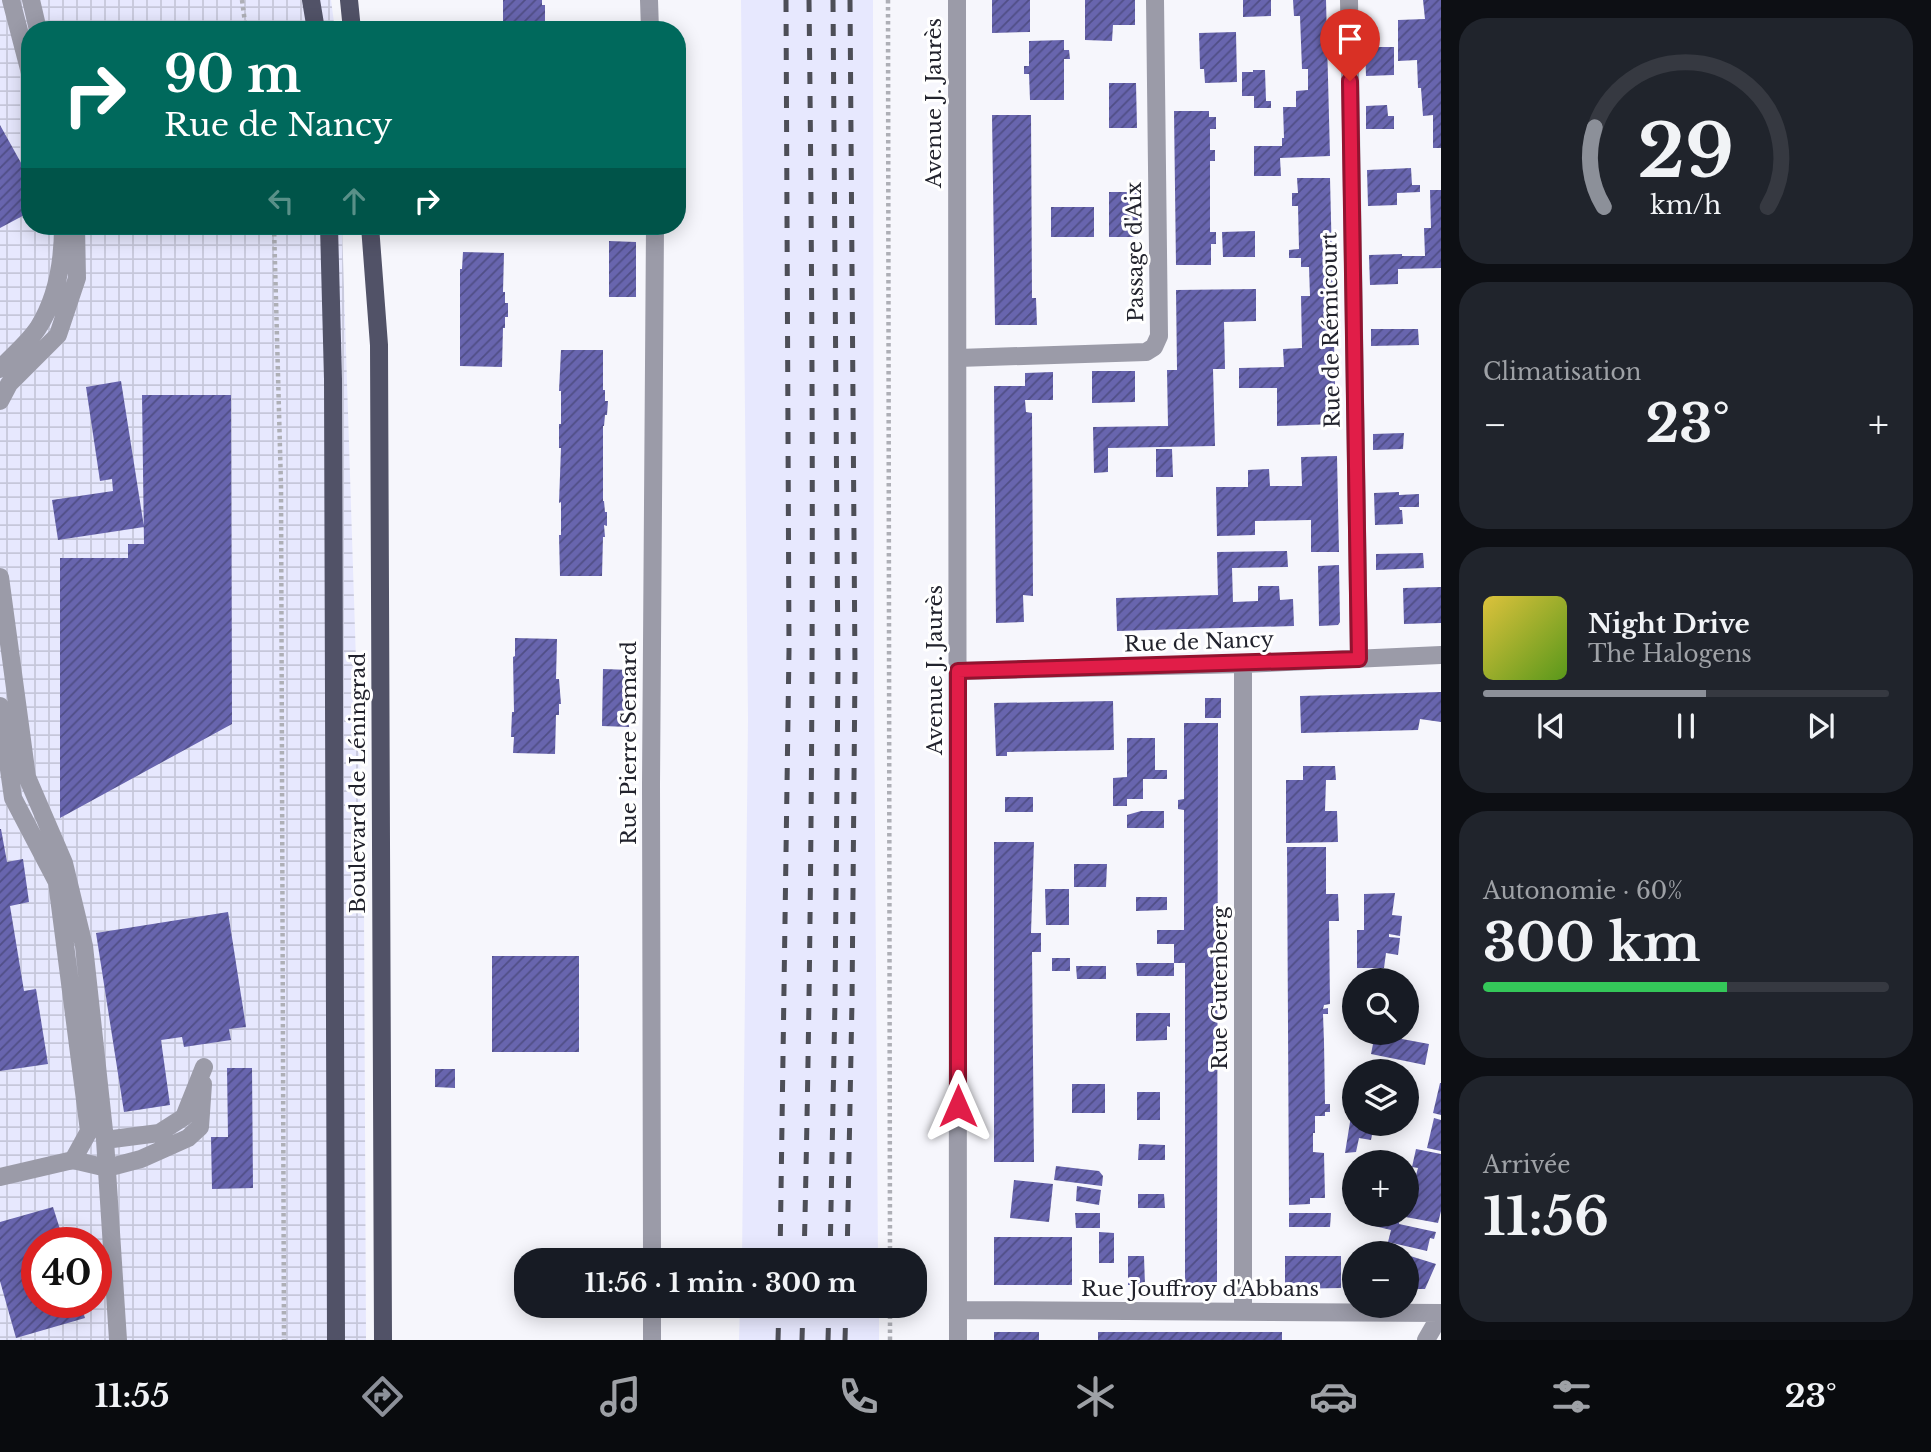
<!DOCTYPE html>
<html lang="fr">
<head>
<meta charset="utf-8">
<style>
  :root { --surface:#171b24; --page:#20242c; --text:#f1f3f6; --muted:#9ea1a6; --line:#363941; --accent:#8c9099 }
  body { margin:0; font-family:"Libre Baskerville",serif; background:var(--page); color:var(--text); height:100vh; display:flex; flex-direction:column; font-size:26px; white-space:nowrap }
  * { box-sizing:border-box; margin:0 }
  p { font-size:23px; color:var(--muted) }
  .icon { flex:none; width:38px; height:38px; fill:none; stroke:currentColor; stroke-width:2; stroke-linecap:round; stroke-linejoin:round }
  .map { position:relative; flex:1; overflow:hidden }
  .side { display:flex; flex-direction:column; gap:18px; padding:18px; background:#0d0f14; width:490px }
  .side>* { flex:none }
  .hud { position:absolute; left:21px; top:21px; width:665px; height:214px; border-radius:28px; box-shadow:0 4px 18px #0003; background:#00695c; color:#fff; overflow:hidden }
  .fabs { position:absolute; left:1342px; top:968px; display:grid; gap:14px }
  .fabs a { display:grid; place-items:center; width:77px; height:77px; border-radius:50%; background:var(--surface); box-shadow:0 4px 18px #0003; font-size:35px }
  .speed { position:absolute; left:21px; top:1227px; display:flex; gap:14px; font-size:35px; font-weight:700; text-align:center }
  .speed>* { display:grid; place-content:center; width:91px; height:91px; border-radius:50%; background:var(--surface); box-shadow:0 4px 18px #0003; line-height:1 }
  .speed .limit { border:10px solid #d22; background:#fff; color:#111 }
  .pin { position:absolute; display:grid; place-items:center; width:60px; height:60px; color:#fff; margin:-72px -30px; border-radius:50% 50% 50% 0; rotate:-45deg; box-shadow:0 0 7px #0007 }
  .pin .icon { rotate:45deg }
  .me { position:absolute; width:77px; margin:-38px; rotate:0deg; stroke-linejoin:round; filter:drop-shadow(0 0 5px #0008) }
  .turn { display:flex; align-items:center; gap:24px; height:147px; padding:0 28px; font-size:32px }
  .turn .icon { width:91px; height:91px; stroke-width:2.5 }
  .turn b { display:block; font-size:49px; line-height:60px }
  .lanes { display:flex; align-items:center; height:66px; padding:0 28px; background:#0003; justify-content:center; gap:35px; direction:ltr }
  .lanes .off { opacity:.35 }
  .big { font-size:52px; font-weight:800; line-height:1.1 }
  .side .card { flex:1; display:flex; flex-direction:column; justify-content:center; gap:10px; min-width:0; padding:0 24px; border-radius:28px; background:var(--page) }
  .side .dial { align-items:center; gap:0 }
  .dial svg { height:182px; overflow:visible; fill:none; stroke:var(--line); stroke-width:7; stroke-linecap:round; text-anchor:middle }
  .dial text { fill:var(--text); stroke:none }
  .song { display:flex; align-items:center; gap:21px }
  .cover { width:84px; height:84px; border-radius:10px; background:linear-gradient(135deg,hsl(50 70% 55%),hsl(90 70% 35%)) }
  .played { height:7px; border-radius:4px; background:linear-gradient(90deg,var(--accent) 55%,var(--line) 55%) }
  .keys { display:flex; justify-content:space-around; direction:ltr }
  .heat { display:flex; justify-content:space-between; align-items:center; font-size:38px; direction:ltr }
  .charge { height:10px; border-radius:5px; background:linear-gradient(90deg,#34c759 60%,var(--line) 0) }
  .trip { position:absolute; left:514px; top:1248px; width:413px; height:70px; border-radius:28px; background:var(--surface); box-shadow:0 4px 18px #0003; font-weight:800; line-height:70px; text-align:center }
  .tabs { display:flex; height:112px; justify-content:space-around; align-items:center; background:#090b0e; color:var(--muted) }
  .tabs .icon { width:49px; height:49px }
  .tabs .active { color:var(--accent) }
  .tabs b { font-size:32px; color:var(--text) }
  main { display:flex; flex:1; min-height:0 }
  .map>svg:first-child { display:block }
  .built { fill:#e7e8fe }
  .industrial { fill:url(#industrial-grid); fill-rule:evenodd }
  .building { fill:url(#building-hatch) }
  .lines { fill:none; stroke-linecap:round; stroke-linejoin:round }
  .path { stroke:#aeafb6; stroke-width:4.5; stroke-dasharray:3.5 3.5; stroke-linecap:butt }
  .minor { stroke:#9b9ba8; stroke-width:18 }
  .major { stroke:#515267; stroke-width:18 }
  .rail { stroke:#4d4e57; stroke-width:5; stroke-dasharray:12 12; stroke-linecap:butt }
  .route-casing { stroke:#92132f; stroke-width:18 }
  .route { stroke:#e11d48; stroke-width:12 }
  .labels { text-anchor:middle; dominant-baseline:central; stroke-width:6; stroke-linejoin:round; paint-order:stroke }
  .street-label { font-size:21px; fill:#22232d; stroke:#fff }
</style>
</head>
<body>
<main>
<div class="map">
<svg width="1441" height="1340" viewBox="0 0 1441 1340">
  <defs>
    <pattern id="industrial-grid" width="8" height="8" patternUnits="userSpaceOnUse" patternTransform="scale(1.75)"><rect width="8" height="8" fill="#e7e8fe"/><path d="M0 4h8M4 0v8" fill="none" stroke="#c6c7da"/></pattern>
    <pattern id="building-hatch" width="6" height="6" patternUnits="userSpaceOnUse" patternTransform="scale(1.75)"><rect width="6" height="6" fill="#6865ae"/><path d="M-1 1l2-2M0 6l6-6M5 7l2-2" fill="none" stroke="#504e86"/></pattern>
  </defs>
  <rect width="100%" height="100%" fill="#f6f6fc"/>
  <path class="built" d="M741,0H873L874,683L878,1260H742L748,720Z
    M740,1306H879V1340H739Z"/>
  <path class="industrial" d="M0,0H331L335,30H30V226H342L364,910L366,1340H0ZM37,1242H96V1302H37Z"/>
  <path class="building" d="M503,0H542V5H545V30H503Z
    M992,0H1030V32L992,33Z
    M1085,0H1135V25H1113L1112,41L1085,40Z
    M1243,0H1271V16L1243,17Z
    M1293,0H1326L1330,156L1280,158L1281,176H1254V146H1282V138H1284L1283,107H1296V91L1308,90V69H1302L1300,16H1294Z
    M1423,0H1441V148H1433V115L1423,116L1421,88H1418L1417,60L1398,61V20L1425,19Z
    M1236,32L1237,82L1205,83L1204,69H1200L1199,33Z
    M1064,40V50H1069L1070,59H1064V100H1030L1029,74H1024V66H1029V41Z
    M1365,47H1394V75L1366,76Z
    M1253,70H1265L1266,101H1271V108H1254V96H1242V72H1253Z
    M1109,83H1136L1137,128H1109Z
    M1387,105L1388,116H1394V129H1366V106Z
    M1174,111H1209V117H1216V129H1210V150H1215V161H1210V232H1216V244H1211V265H1176Z
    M992,115H1031L1032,298H1036L1037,325H995Z
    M0,125L30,179V212L0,228Z
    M1411,168L1412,185H1420V192L1397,193V205L1368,206L1367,170Z
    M1297,178H1330L1336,424L1277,426V388H1239V368L1284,367L1283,349L1302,348L1301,296H1310L1309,267H1301V258H1289V250L1299,249L1298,206H1292V193H1298Z
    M1430,190H1441V268L1398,269V284L1370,285L1369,255L1402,254V256H1425L1424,228H1431Z
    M1109,192H1138V237H1109Z
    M1051,207H1094V237H1051Z
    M1255,231V257H1223L1222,232Z
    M609,241L636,242V297H609Z
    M463,252L504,253L503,292H505V303H508V317H505V328H503L502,367L460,366V269H462Z
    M1256,289V321L1224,322L1225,369H1213L1215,446L1108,448V472L1094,473L1093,427L1168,426L1167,370H1177L1176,290Z
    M1371,329H1418L1419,345L1371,346Z
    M561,350H603V390H605V401H608L607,415H605L604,426H603V501H604L605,512H607V526L604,525L605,537H603L602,576H560L559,535H561V502L559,503L561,448H559V424H561V391H559Z
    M1092,371H1135V402L1092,403Z
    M1053,372V400H1025L1026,412L1032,413L1033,596L1023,595L1024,622L996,623L994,386H1025V373Z
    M121,381L144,527L58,540L52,500L113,491L112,479L100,481L86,387Z
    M142,395H231L232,724L60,818V558H128V544H144Z
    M1404,433L1403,449L1373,450V434Z
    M1156,449H1172L1173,477H1156Z
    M1337,456L1339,552H1311V520L1255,521V535L1217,536L1216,487H1248V470L1269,469L1270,486H1302L1301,457Z
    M1399,492V495L1419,494V507H1399L1400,510H1402L1403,524L1375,525L1374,493Z
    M1287,551L1288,567L1232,568L1233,602L1258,601V586H1279L1280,600L1293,599L1294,626L1117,631L1116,598L1218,595L1217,552Z
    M1423,553L1424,568L1376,570V554Z
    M1339,565L1340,622L1338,625L1319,626L1318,566Z
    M1441,587V623L1404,624L1403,588Z
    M515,638L557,639L556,679H559L561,704H559V715H556L555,754L513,753L514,737H511L512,712H514L513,657L515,656Z
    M603,669L631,670L629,727L602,726Z
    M1441,692V722L1420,719L1418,730L1301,733L1300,696Z
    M1205,698H1221V718H1205Z
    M1113,701L1114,750L1007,752V756H996L994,703Z
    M1184,723H1218L1217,1285H1185V963H1174V944H1157V930H1184V810L1178,809V800L1184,799Z
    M1127,738H1155V770H1167V779H1143V799H1127V806H1113V778L1127,777Z
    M1303,766H1335L1336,780H1326L1325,811H1337L1338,842L1286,843V780H1303Z
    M1005,797H1033V812H1005Z
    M1141,811H1164V828H1127V815Z
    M0,829H1L7,862L23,859L29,902L10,906L24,991L36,989L48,1064L0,1071Z
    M994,842H1034L1031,933H1041V952H1032L1034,1162H994Z
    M1287,847H1326V894H1338L1339,921H1329L1330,1004L1324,1005L1323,1009L1328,1008V1014H1323L1324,1042L1325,1104H1330V1112H1325V1116H1315V1133H1313V1152L1324,1153L1325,1198H1310V1204L1289,1205Z
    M1074,864H1107L1106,887H1074Z
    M1045,889H1069V925H1046Z
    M1395,893L1392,915L1402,916L1400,936L1389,934V937L1400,938L1398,955L1386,953L1384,968H1357V930H1364V894Z
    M1136,897H1167V910L1136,911Z
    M228,912L246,1027L229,1029L231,1040L184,1047L182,1037L161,1040L170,1105L124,1112L96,933Z
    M492,956H579V1052H492Z
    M1052,958H1070V971H1052Z
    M1136,963H1174V976H1137Z
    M1076,966H1106V979H1077Z
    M1136,1013H1170V1027L1167,1026V1040L1136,1041Z
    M1375,1034L1429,1044L1425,1065L1371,1054Z
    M227,1068H252L253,1188L212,1189L211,1137H228Z
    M435,1069H455V1088L435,1087Z
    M1351,1079H1354V1124H1374L1371,1140L1359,1138L1356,1152L1345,1153L1351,1116Z
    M1440,1083H1441V1115L1433,1113Z
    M1072,1084H1105V1113H1072Z
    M1137,1092H1160V1120H1137Z
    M1434,1118L1441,1120V1151L1427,1148Z
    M1139,1144L1165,1145V1160H1138Z
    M1416,1149L1441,1154V1211L1438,1223L1400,1216L1399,1224L1436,1232L1434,1239L1430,1238L1427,1251L1388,1242L1391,1230L1370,1225L1372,1219L1367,1217L1368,1214H1407V1192L1411,1193L1418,1168L1412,1167Z
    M1056,1166L1099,1171L1103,1176L1102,1186L1054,1180Z
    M1014,1180L1053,1184L1049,1222L1010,1218Z
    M1077,1186L1101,1190L1099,1205L1076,1201Z
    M1138,1194H1164L1165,1208H1138Z
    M53,1207L64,1242H37V1302H80L85,1318L16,1338L0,1281V1222Z
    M1075,1213H1100V1228H1076Z
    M1289,1213H1331L1330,1227H1289Z
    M1099,1232L1114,1233V1263H1099Z
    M994,1237H1072V1285H994Z
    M1407,1255L1436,1264L1425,1289H1407Z
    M1128,1256H1144L1145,1285H1128Z
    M1285,1256H1341V1288L1285,1289Z
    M994,1332H1039V1340H994Z
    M1098,1332H1282V1340H1098Z"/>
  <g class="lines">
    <path class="path" d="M242,0L246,30
      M888,0L890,1260
      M274,226L281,486L284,1340
      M890,1340V1306"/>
    <path class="minor" d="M11,0L30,73
      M31,0L38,30
      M649,0L650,30
      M957,0L958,1340
      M1349,0L1359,659
      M958,358L1146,352L1154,347L1159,336L1155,0
      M0,369C12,356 28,343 38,328C57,298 63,260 63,226
      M0,401L9,384L58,335L77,278L76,226
      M0,577L27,777L64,863L84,946L105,1140L159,1133L184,1117L204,1067
      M958,671L1243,664L1441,655
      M0,706L13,798L57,882L89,1131L73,1160L0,1177
      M105,1140L118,1340
      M73,1160L107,1168L141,1159L188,1138L200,1127L203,1084
      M652,1260L651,784L655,226
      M652,1306V1340
      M958,1310L1441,1313
      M1243,1312V664
      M1426,1340L1441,1314"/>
    <path class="major" d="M311,0L316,30
      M349,0L352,30
      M329,226L333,379L336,1340
      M370,226L379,345L383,1340"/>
    <path class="rail" d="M780,1260L789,650L786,0
      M804,1260C814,840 814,420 809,0
      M830,1260L835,1000L838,669L833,0
      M847,1260L852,1001L855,668L850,0
      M778,1340L779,1306
      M802,1340L803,1306
      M828,1340L829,1306
      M845,1340L846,1306"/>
  </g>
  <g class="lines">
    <defs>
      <path id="route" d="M958,1106V671L1359,659L1350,81"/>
    </defs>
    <use href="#route" class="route-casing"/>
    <use href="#route" class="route"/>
  </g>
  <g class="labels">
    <g class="street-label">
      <text transform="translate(934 103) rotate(-90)">Avenue J. Jaurès</text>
      <text transform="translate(1135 252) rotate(-91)">Passage d'Aix</text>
      <text transform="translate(1331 330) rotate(-91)">Rue de Rémicourt</text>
      <text transform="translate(1199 642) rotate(-2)">Rue de Nancy</text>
      <text transform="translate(935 670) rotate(-90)">Avenue J. Jaurès</text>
      <text transform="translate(629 743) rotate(-90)">Rue Pierre Semard</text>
      <text transform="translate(358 783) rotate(-90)">Boulevard de Léningrad</text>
      <text transform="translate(1220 988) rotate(-90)">Rue Gutenberg</text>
      <text x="1200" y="1289">Rue Jouffroy d'Abbans</text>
    </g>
  </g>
</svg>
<div class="fabs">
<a><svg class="icon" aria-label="search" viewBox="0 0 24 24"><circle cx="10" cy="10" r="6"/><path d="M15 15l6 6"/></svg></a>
<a><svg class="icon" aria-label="layers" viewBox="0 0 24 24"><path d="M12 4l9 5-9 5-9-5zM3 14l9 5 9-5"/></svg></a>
<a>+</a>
<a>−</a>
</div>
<div class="speed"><div class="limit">40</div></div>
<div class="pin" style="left:1350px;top:81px;background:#d93025"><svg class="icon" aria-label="arrive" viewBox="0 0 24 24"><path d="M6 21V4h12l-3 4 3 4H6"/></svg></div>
<svg class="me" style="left:958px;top:1106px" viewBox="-20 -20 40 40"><path d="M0-17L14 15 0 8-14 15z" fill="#e11d48" stroke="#fff" stroke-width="4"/></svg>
<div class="trip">11:56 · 1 min · 300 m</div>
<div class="hud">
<div class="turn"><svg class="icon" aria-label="right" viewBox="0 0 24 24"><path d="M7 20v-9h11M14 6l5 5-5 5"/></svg><div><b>90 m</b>Rue de Nancy</div></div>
<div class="lanes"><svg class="icon off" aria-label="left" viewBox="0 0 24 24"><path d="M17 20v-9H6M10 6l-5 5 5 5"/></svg><svg class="icon off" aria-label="ahead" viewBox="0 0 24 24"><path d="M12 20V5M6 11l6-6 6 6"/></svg><svg class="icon" aria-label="right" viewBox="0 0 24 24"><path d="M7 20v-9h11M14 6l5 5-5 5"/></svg></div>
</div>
</div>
<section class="side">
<div class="card dial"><svg viewBox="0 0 100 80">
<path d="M14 69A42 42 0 1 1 86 69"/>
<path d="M14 69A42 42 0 0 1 10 34" stroke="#8c9099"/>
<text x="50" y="56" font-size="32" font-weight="700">29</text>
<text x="50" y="72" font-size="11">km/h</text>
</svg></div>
<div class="card"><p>Climatisation</p>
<div class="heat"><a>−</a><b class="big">23°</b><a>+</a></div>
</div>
<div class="card">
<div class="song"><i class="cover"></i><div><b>Night Drive</b><p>The Halogens</p></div></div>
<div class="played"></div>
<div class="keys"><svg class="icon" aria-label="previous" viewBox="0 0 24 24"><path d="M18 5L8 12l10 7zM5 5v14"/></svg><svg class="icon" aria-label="pause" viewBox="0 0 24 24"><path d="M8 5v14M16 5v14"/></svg><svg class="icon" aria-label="next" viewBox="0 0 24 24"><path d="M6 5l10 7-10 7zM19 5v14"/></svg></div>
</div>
<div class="card"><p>Autonomie · 60%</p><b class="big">300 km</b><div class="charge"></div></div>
<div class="card"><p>Arrivée</p><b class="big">11:56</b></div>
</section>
</main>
<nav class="tabs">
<b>11:55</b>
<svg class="icon active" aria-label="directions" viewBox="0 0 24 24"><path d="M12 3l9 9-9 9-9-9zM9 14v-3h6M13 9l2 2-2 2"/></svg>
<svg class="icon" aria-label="music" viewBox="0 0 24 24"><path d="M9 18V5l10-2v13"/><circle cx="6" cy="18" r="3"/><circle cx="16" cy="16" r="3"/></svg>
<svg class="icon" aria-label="phone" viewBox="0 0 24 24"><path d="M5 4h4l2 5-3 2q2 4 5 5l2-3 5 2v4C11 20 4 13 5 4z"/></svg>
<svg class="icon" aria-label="climate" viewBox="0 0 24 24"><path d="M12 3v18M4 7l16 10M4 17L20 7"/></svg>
<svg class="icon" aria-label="car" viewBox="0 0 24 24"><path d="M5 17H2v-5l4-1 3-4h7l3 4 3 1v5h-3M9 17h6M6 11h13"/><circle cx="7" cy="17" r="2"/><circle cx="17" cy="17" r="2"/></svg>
<svg class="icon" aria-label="filters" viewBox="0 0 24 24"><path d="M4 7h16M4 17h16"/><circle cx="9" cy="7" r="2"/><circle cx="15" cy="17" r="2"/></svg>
<b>23°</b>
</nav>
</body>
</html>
